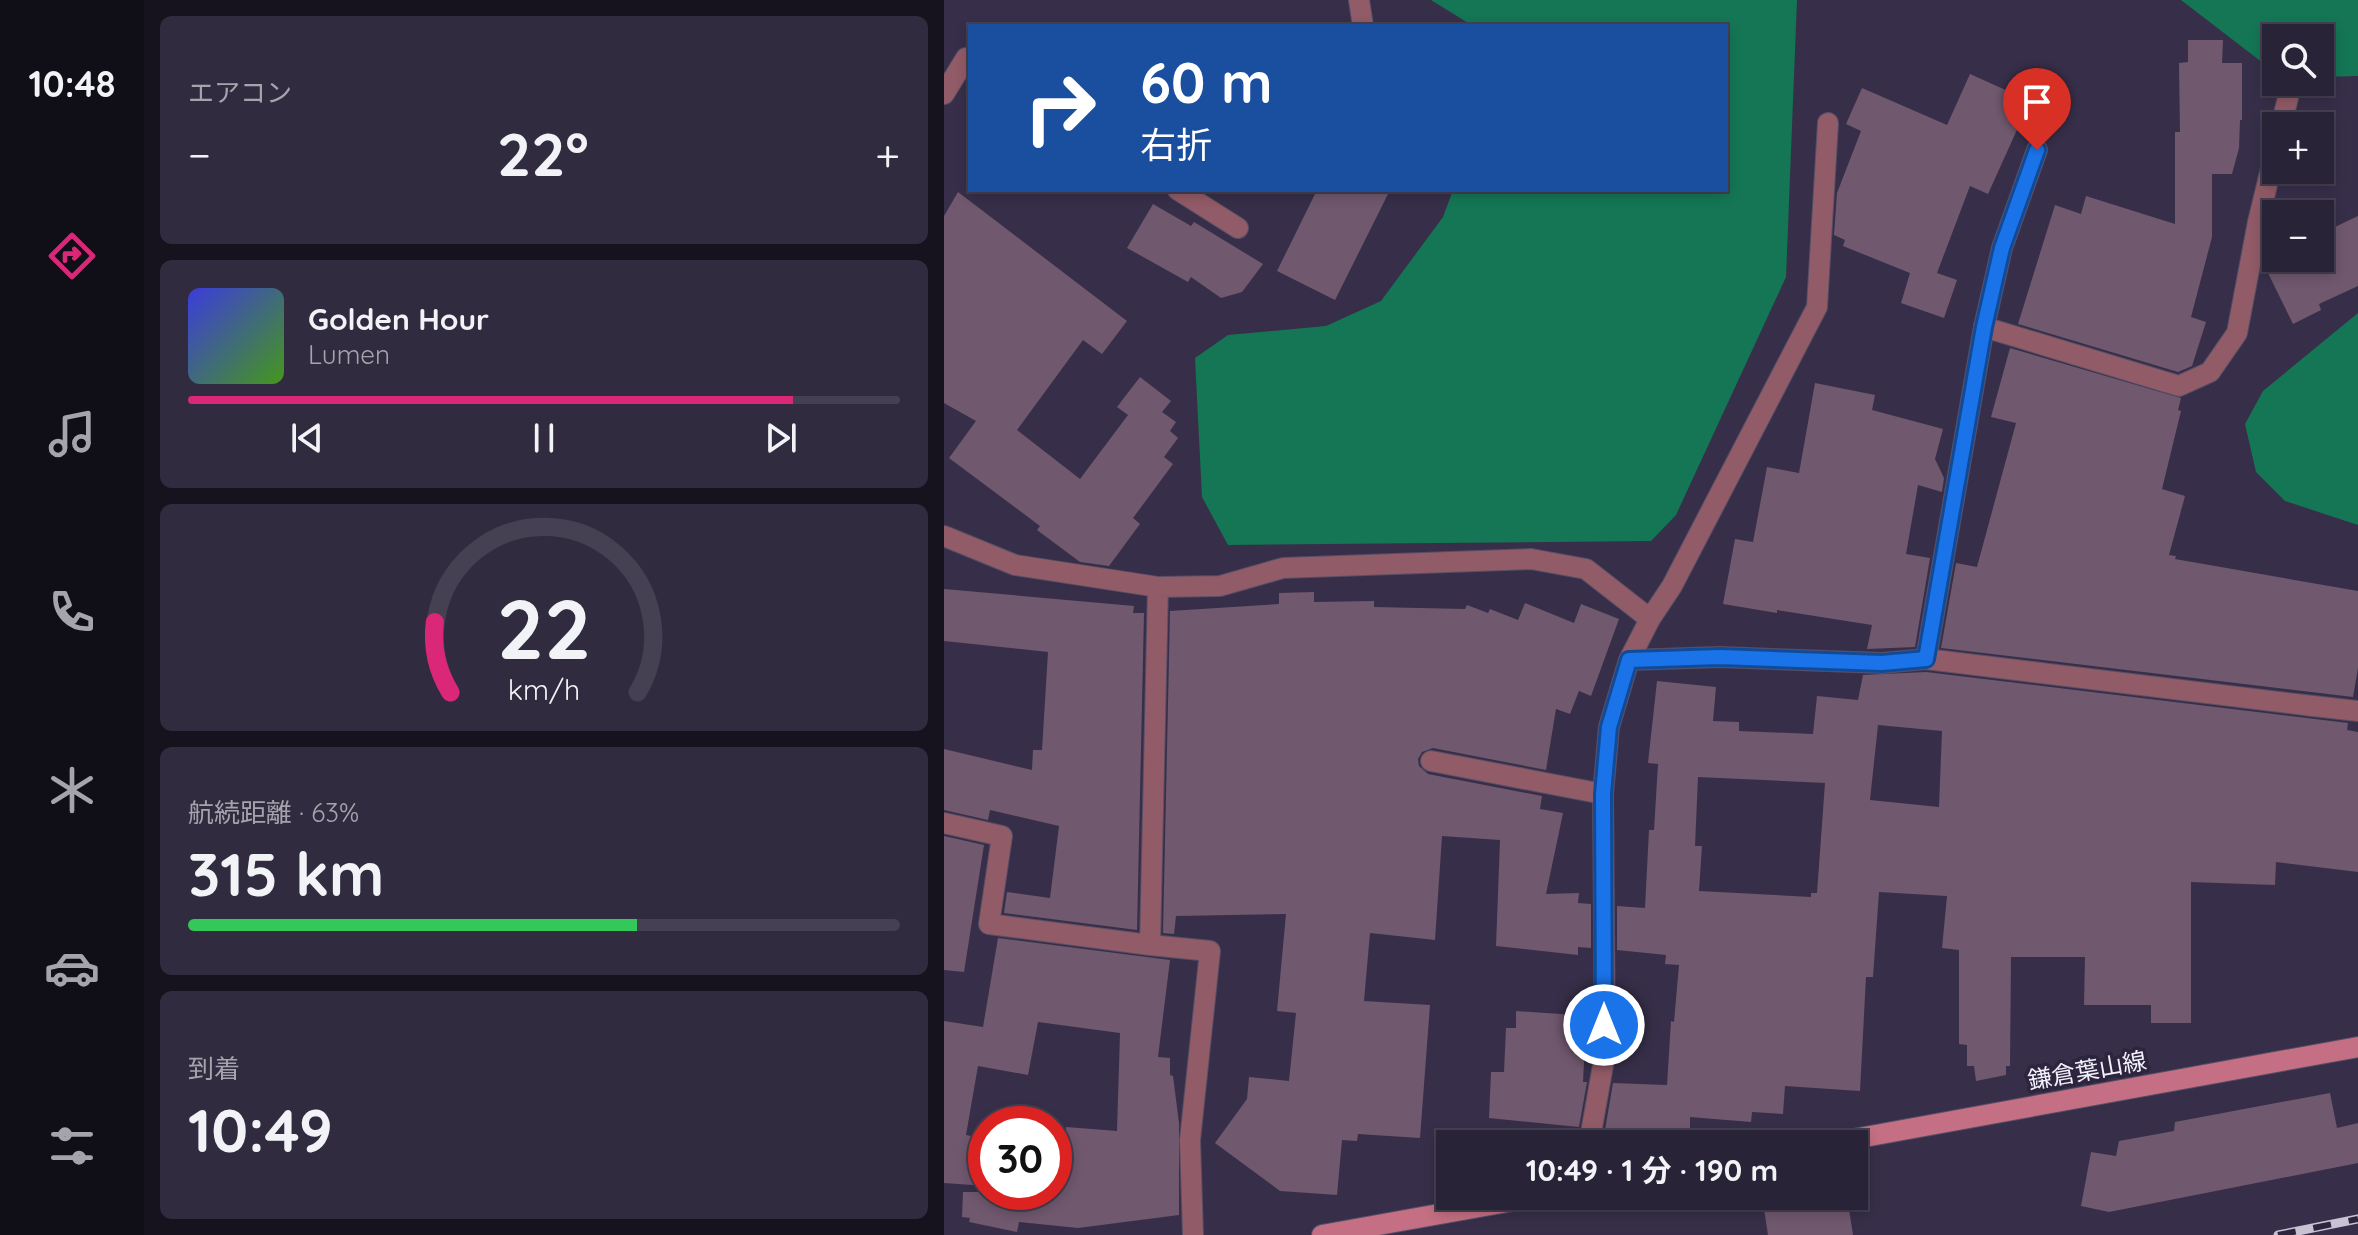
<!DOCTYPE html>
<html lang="ja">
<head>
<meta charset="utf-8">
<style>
  :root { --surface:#292337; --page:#312b3f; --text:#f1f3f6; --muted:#a5a4ad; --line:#454052; --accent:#db2777 }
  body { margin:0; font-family:Quicksand,"Noto Sans JP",sans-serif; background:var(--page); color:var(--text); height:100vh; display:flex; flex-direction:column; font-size:30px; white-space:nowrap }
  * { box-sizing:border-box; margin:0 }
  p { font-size:26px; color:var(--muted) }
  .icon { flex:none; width:44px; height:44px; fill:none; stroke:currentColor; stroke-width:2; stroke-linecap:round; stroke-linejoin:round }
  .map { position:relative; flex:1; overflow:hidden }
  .panel { display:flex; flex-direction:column; gap:16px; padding:16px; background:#17131e; width:800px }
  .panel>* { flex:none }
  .hud { position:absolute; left:24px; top:24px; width:760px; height:168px; border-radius:0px; box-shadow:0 4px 12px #0003,0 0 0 2px var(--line); background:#1a4fa0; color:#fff; overflow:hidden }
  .buttons { position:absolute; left:1318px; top:24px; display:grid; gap:16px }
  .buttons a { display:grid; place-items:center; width:72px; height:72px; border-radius:0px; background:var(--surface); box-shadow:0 4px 12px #0003,0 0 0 2px var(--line); font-size:40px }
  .speed { position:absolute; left:24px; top:1106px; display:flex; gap:16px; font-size:40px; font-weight:700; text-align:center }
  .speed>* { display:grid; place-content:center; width:104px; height:104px; border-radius:50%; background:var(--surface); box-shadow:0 4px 12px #0003,0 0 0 2px var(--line); line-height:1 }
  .speed .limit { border:12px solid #d22; background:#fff; color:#111 }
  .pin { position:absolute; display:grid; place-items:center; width:68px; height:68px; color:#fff; margin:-82px -34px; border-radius:50% 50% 50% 0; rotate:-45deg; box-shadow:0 0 8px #0007 }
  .pin .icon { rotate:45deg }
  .me { position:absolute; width:88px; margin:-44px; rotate:0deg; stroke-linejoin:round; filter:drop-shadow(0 0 6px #0008) }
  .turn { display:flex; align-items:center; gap:28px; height:168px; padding:0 40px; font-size:36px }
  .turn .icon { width:104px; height:104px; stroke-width:2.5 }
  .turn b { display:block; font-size:56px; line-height:68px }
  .big { font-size:60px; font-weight:700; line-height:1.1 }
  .panel .tile { flex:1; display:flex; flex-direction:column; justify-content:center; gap:12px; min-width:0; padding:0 28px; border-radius:12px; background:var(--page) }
  .panel .dial { align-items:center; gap:0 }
  .dial svg { height:208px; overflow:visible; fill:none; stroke:var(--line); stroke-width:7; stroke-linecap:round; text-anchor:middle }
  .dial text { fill:var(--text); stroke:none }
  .song { display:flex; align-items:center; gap:24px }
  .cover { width:96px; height:96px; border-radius:12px; background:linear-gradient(135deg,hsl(240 70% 55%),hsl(100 70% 35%)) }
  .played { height:8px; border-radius:4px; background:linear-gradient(90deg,var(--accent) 85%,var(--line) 85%) }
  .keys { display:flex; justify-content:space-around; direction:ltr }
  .heat { display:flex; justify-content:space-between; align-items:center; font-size:44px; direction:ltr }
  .charge { height:12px; border-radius:6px; background:linear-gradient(90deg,#34c759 63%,var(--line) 0) }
  .trip { position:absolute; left:492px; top:1130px; width:432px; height:80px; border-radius:0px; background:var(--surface); box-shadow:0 4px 12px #0003,0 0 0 2px var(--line); font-weight:700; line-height:80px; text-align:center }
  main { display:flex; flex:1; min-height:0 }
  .menu { display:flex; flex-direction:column; width:144px; justify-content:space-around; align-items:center; background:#100e16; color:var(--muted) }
  .menu .icon { width:56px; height:56px }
  .menu .selected { color:var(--accent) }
  .menu b { font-size:36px; color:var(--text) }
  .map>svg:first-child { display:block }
  .forest { fill:#147654 }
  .building { fill:#70586e; fill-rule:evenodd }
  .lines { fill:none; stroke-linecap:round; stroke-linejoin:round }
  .lane-casing { stroke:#554e66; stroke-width:22 }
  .street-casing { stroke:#554e66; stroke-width:22 }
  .secondary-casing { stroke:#554e66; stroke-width:22 }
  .lane { stroke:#915b67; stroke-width:20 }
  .street { stroke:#915b67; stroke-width:20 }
  .secondary { stroke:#c46f83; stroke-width:20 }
  .rail-casing { stroke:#c8c3d3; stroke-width:9 }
  .rail { stroke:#2d253e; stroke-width:6; stroke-dasharray:18; stroke-linecap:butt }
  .route-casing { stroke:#114b97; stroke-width:20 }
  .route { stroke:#1a73e8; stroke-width:14 }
  .labels { text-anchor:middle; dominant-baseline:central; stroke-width:7; stroke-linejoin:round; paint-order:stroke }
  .street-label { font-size:24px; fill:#f3f0fd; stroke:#2d253e }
</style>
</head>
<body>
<main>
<nav class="menu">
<b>10:48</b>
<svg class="icon selected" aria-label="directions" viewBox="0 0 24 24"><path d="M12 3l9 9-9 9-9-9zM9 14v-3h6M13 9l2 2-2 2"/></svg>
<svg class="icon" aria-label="music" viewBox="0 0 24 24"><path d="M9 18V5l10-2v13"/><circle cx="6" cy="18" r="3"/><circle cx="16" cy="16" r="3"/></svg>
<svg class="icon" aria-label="phone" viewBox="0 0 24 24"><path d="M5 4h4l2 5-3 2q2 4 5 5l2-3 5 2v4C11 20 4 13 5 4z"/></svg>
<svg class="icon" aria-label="climate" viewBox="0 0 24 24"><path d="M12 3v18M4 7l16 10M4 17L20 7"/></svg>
<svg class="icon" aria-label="car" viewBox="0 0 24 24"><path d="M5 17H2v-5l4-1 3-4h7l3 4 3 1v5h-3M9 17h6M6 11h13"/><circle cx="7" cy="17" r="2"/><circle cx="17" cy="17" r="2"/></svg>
<svg class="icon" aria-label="filters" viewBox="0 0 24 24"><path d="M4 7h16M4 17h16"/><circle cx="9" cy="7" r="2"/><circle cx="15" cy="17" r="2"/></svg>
</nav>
<section class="panel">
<div class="tile"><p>エアコン</p>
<div class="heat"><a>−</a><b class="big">22°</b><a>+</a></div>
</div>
<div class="tile">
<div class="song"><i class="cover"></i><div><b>Golden Hour</b><p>Lumen</p></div></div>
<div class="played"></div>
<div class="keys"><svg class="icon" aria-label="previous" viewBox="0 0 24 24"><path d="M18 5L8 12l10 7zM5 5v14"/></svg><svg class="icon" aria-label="pause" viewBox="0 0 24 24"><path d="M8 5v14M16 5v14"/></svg><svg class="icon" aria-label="next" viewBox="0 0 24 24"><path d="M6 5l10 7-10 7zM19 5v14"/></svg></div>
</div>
<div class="tile dial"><svg viewBox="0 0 100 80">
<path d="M14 69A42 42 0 1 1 86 69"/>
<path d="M14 69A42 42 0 0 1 8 42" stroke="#db2777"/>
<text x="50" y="56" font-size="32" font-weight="700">22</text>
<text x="50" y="72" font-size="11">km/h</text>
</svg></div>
<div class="tile"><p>航続距離 · 63%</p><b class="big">315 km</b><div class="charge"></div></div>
<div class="tile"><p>到着</p><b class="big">10:49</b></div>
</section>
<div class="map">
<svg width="1414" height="1235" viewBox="0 0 1414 1235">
  <rect width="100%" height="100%" fill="#372f49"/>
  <path class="forest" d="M487,0H853L842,277L732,515L707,541L284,545L258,497L251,358L284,335L382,326L437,301L499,217L509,190H782V26H529Z
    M1237,0H1414V76L1376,77V38H1332V73Z
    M1414,313V525L1341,501L1312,472L1301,424L1319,391Z"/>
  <path class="building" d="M1244,40H1279L1278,63H1298V120H1296L1295,148L1288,174H1268V237L1247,317L1262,322L1248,366L1234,372L1074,324L1111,205L1137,214L1142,196L1231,224V132H1236L1235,63L1244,62Z
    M1026,74L1086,101L1044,194L1026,186L993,273L1013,280L1000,318L957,303L966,273L899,246L901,240L890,235L893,193L917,131L902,124L918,88L1003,125Z
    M373,190H446L391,300L333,271Z
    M14,192L183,321L158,354L139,340L73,430L136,479L184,415L173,407L196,377L227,401L218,412L232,422L226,431L234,438L220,457L229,464L189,518L196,524L165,566L136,562L93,530L96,526L5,458L32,421L0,403V216Z
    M209,204L247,226L250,222L319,264L298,292L277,298L247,277L244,282L183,248Z
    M1414,216V286L1375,304L1377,310L1349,324L1324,273L1356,258H1376V234Z
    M1066,348L1237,398L1234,410L1237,411L1218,489L1241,496L1225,555L1232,556L1231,559L1414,591V668L1409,697L997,648L1012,563L1033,567L1072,423L1047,417Z
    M871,383L931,395L928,410L999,429L991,459L1000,478L998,492L974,485L962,554L986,558L971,647L923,649L928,625L833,610V613L779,604L791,539L809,542L823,467L855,473Z
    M0,589L190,606L189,613H200L193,930L60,913L63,892L106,898L115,826L46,810L44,820L0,810V749L88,770L89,750H98L104,652L0,641Z
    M370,592V602L430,601V607L521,609L523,605L544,613L546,609L574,620L581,603L630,623L637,604L675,619L647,696L635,691L626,714L612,709L602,770L489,748L478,752L474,759L475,766L484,774L598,796L596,809L619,813L602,894L635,893L634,903L647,904V948L634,947V955L552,946L556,840L498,836L491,940L426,933L420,1001L486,1005L476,1138L414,1134L413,1141L398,1140L393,1195L336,1191L271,1143L303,1099L305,1077L345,1081L352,1013L333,1011L342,914L232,916L230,934L219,933L226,611L335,604V593Z
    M982,672L1404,723L1403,730L1414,732V872L1332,862L1331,885L1247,882V1023H1207V1005H1140L1141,957H1067L1066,1066H1062V1075L1032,1081L1030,1066H1023V1045L1015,1044V950L998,948L1003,896L935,892L929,977H922L916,1091L841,1086L839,1114L808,1112L807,1122L746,1117V1133L722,1132V1138L685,1137L686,1133L661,1130L669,1083L723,1085L727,1021L730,1022L735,965L721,964L722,955L673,950V906L701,908L705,830H710L714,764L704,763L713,681L772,687L769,721L795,722V731L869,734L873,696L914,700L919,675ZM934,725L998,731L995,807L926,800ZM754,777L881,783L873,893H867V897L755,891L758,846H751Z
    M0,836L40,845L20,972L0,970Z
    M54,938L226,960L214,1057L226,1058V1075L229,1076L235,1123V1215L134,1228L75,1222L73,1232L25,1222L26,1218L18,1217L19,1192H110V1173H118L122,1127L173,1131L176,1033L94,1022L84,1075L34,1066L22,1135L42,1139V1186L0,1183V1021L39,1027Z
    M572,1011L631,1015L630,1041L641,1042L639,1082H643L635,1127L545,1118L547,1072H560L562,1028H572Z
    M1386,1093L1393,1128L1414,1123V1163L1165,1212L1137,1206L1147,1152L1172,1156L1175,1141L1230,1131L1231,1122Z
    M818,1196H903L909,1235H824Z"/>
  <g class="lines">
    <defs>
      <path id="lane" d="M415,0L419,26
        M1337,126L1348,82
        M1040,327L1235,386L1266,372L1293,333L1314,222L1332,148
        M1369,706L1414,711
        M0,823L58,836L45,924L206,945
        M249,1235L246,1140L266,951L206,945L214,587L276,586L339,568L587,559L642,569L706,619L728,586L873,307L884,123"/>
      <path id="street" d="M0,94L22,58L26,61
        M234,190L294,228
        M0,536L71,565L214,587
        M982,659L1040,327L1058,248L1093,150
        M685,660L776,657L938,663L982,659L1369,706
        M487,761L659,794
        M645,1144L661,1054L659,794L665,727L685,660L706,619"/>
      <path id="secondary" d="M882,1144L1414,1047
        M378,1235L596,1196"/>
    </defs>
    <use href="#lane" class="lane-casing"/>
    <use href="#street" class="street-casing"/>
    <use href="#secondary" class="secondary-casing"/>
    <use href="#lane" class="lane"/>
    <use href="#street" class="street"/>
    <use href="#secondary" class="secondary"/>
    <defs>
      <path id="rail" d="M1334,1235L1414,1219"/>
    </defs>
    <use href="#rail" class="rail-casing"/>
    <use href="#rail" class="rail"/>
  </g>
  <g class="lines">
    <defs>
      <path id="route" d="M660,1025L659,794L665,727L685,660L776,657L938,663L982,659L1040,327L1058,248L1093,150"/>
    </defs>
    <use href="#route" class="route-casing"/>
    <use href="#route" class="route"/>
  </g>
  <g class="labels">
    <g class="street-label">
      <text transform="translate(1143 1070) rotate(-10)">鎌倉葉山線</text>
    </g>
  </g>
</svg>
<div class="buttons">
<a><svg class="icon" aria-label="search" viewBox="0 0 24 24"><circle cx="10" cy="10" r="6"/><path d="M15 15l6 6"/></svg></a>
<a>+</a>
<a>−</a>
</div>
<div class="speed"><div class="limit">30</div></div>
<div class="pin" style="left:1093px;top:150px;background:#d93025"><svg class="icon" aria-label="arrive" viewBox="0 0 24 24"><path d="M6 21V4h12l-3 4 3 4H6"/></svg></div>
<svg class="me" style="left:660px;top:1025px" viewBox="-20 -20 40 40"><circle r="17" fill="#1a73e8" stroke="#fff" stroke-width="3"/><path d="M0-11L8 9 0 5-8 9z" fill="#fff"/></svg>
<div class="trip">10:49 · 1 分 · 190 m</div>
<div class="hud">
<div class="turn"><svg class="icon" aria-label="right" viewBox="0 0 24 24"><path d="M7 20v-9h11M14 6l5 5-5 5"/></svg><div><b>60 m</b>右折</div></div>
</div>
</div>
</main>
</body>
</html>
